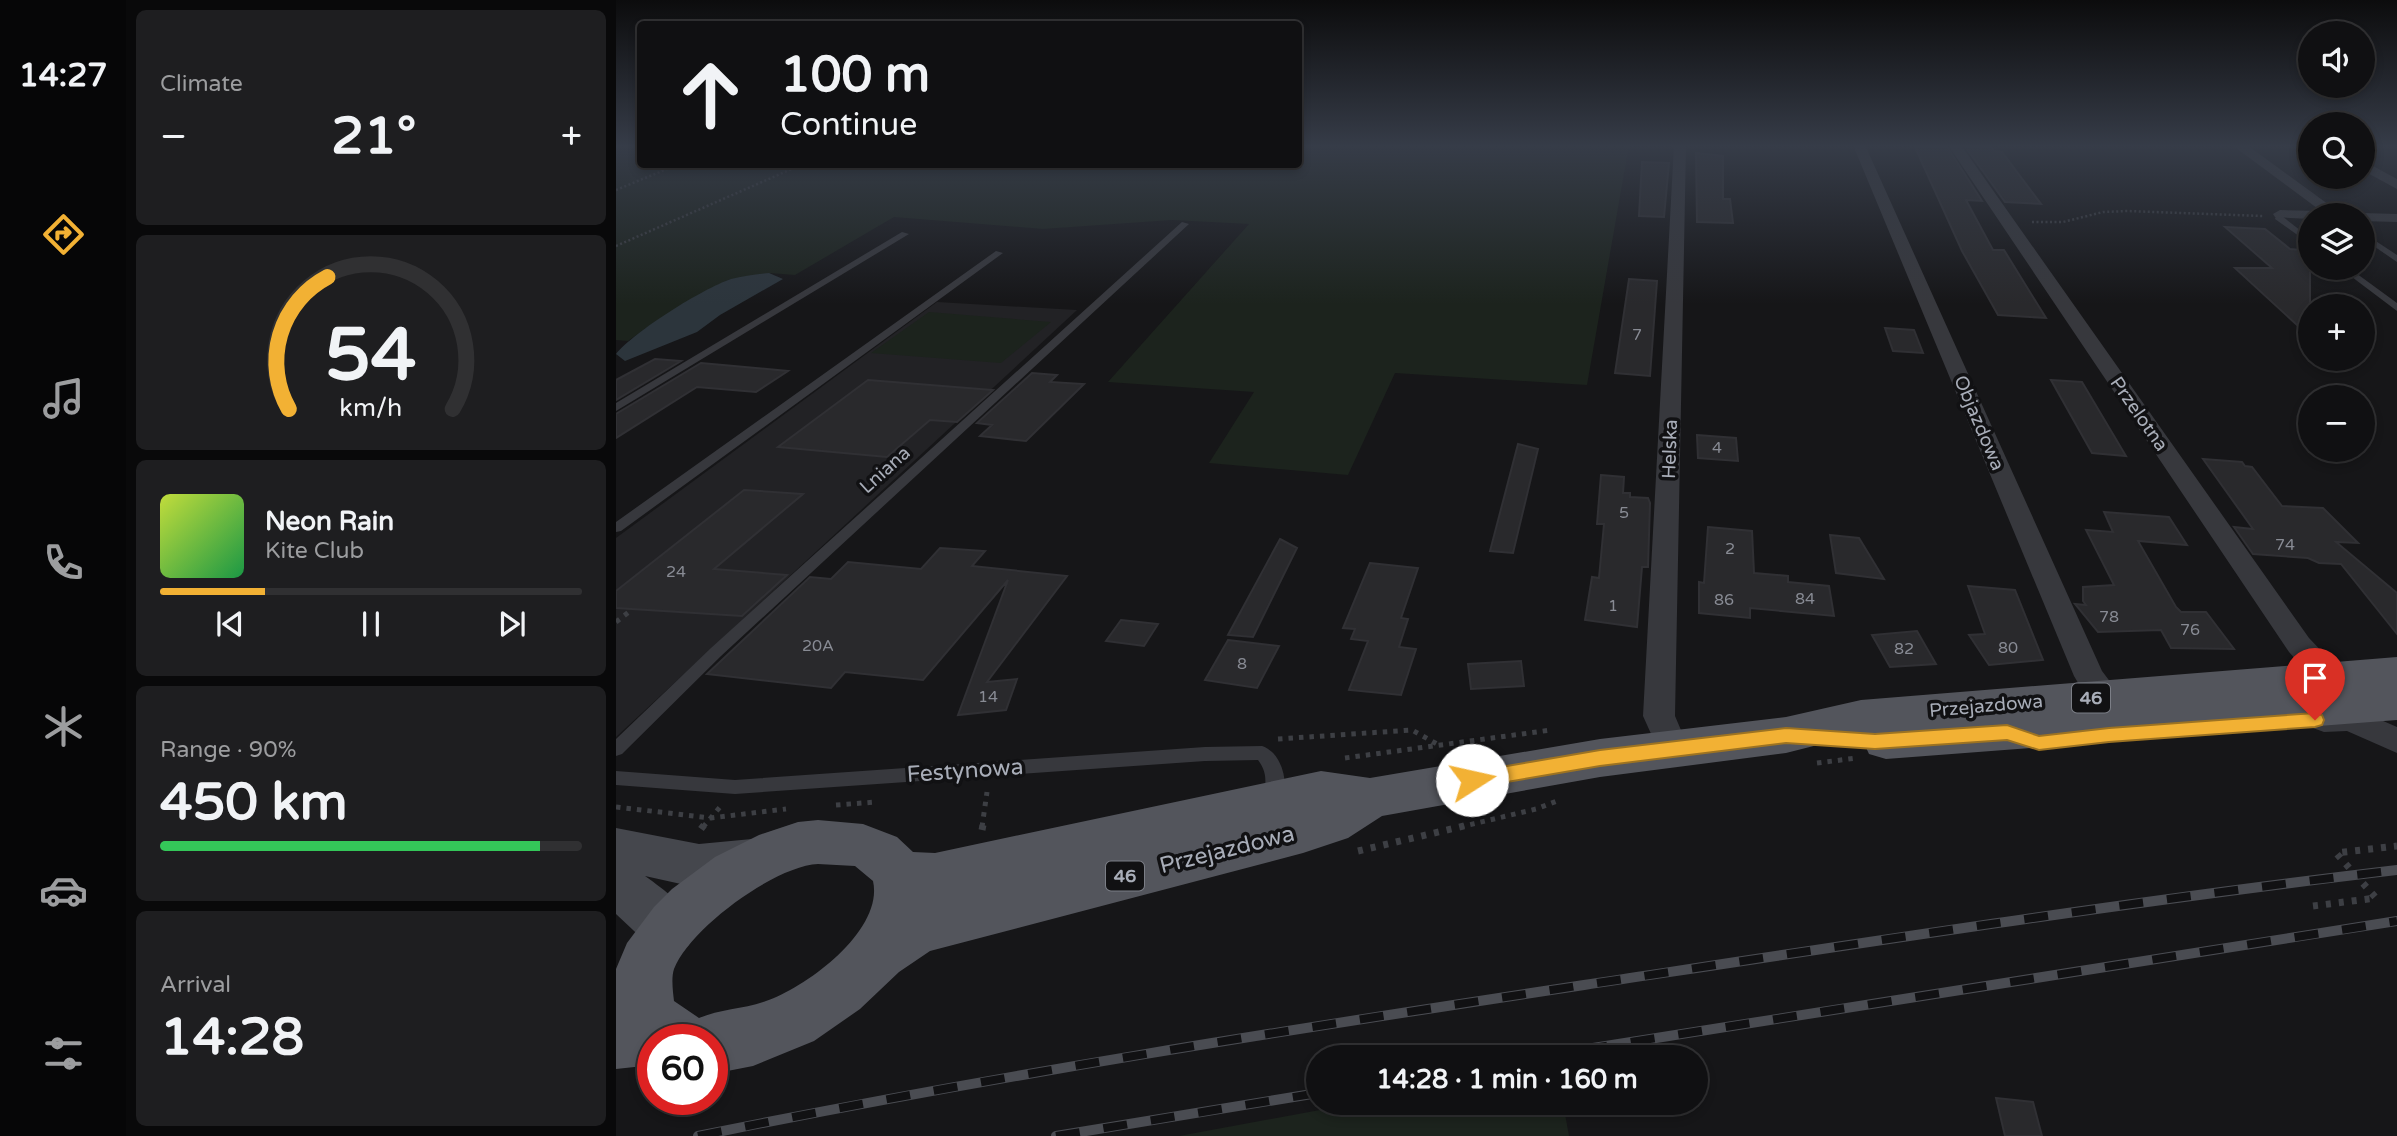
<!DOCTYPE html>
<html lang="en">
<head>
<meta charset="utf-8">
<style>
  :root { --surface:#101012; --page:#1e1e20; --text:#f1f3f6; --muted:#9c9d9f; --line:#303032; --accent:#f2b134 }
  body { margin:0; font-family:"Varela Round",sans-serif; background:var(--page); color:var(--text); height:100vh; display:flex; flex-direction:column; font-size:26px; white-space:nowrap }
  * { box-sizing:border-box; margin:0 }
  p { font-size:23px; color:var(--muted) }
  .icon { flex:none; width:38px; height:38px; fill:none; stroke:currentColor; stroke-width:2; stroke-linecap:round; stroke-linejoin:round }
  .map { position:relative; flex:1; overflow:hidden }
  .side { display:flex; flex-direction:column; gap:10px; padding:10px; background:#09090a; width:490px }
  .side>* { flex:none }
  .top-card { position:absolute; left:21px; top:21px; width:665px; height:147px; border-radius:7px; box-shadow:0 4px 10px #0003,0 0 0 2px var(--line); background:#101012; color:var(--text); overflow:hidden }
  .fabs { position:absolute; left:1682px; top:21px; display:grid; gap:14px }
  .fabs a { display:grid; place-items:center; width:77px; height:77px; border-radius:50%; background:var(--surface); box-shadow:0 4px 10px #0003,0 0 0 2px var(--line); font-size:35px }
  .speed { position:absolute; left:21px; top:1024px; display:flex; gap:14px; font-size:35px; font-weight:700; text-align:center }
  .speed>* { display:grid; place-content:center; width:91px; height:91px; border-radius:50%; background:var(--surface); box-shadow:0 4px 10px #0003,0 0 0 2px var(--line); line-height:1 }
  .speed .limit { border:10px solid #d22; background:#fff; color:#111 }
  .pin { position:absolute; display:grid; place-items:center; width:60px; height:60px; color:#fff; margin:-72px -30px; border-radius:50% 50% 50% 0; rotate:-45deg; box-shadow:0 0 7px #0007 }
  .pin .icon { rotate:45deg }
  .me { position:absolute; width:77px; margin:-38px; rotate:80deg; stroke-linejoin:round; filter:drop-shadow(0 0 5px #0008) }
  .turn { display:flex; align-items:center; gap:24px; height:147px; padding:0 28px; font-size:32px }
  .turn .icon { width:91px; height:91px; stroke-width:2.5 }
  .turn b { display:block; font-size:49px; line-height:60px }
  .big { font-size:52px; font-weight:800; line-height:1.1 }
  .side .tile { flex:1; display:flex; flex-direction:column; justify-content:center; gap:10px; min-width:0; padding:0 24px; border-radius:10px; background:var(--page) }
  .side .dial { align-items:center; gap:0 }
  .dial svg { height:182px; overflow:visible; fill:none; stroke:var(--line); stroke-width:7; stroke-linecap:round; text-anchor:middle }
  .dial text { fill:var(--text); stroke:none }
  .song { display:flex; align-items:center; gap:21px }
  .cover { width:84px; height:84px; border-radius:10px; background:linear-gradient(135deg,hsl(70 70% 55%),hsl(140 70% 35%)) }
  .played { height:7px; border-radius:4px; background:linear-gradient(90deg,var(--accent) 25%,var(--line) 25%) }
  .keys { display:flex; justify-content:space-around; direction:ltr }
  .heat { display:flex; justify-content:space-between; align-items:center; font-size:38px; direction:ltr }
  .charge { height:10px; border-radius:5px; background:linear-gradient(90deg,#34c759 90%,var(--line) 0) }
  .trip { position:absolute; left:690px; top:1045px; width:402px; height:70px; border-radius:35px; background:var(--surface); box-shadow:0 4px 10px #0003,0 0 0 2px var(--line); font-weight:800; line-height:70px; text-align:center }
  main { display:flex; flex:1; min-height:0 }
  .tab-bar { display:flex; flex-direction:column; width:126px; justify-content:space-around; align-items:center; background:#060607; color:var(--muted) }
  .tab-bar .icon { width:49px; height:49px }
  .tab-bar .on { color:var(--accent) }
  .tab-bar b { font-size:32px; color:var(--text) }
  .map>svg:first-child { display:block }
  .built { fill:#222225 }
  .green { fill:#1c231d }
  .water { fill:#2c353c }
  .building { fill:#29292c; stroke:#303034; stroke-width:2 }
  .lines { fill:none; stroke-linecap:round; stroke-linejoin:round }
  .path-far2 { stroke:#3d3f44; stroke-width:2.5; stroke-dasharray:2 2.5; stroke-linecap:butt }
  .path-far1 { stroke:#3d3f44; stroke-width:5; stroke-dasharray:4.5 6; stroke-linecap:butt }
  .path { stroke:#3d3f44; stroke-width:7; stroke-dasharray:5 8; stroke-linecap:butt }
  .lane { fill:#37383d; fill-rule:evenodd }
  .street { fill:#37383d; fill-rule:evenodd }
  .secondary { fill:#45474d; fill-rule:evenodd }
  .primary { fill:#53555c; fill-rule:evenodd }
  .rail-casing { stroke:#4a4c52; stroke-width:10 }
  .rail { stroke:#111113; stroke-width:8; stroke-dasharray:24; stroke-linecap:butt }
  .route { fill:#f2b134; stroke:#9d7322; stroke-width:2 }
  .labels { text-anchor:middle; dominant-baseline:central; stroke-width:7; stroke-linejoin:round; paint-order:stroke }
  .number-label { font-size:16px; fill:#888b94 }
  .shield { fill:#111113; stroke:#7b7e86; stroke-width:2 }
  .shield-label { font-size:18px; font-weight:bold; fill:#a8adb8 }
  .street-label { font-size:19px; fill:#a8adb8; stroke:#111113 }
  .near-street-label { font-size:23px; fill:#a8adb8; stroke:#111113 }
</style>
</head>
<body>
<main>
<nav class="tab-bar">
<b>14:27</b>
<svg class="icon on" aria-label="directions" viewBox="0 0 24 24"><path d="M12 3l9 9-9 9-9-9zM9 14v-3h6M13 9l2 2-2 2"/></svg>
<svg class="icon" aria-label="music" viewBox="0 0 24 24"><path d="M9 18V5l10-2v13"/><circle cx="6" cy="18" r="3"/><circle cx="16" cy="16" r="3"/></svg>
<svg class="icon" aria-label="phone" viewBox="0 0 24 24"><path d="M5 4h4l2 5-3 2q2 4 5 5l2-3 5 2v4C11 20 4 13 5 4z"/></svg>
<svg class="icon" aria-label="climate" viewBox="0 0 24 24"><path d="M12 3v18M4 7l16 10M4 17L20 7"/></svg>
<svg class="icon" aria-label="car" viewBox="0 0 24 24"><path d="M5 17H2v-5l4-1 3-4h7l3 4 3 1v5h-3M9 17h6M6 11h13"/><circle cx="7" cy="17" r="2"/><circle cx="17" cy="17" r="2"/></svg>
<svg class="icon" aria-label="filters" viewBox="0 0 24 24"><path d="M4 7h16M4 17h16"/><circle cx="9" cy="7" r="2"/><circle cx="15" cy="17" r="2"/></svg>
</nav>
<section class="side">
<div class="tile"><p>Climate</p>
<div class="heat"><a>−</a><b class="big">21°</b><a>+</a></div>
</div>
<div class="tile dial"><svg viewBox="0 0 100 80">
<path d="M14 69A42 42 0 1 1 86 69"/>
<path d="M14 69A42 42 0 0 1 31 11" stroke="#f2b134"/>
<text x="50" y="56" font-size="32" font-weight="700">54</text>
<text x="50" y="72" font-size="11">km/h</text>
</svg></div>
<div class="tile">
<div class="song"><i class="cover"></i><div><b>Neon Rain</b><p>Kite Club</p></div></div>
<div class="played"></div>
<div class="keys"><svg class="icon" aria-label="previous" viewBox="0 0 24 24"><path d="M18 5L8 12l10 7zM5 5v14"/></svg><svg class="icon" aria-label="pause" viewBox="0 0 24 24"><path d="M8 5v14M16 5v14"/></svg><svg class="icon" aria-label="next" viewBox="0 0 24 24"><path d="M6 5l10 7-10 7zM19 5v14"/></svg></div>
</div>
<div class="tile"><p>Range · 90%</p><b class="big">450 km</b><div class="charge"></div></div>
<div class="tile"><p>Arrival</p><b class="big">14:28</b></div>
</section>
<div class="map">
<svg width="1781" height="1136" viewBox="0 0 1781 1136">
  <rect width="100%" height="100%" fill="#161618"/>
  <path class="built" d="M321,302L461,310L0,737V538Z"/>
  <path class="green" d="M0,145H24V164H682L683,145H1013L971,385L779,373L732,475L593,463L638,392L492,382L633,224L556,220L427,229L278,217L179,275L153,273L112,280L37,323L12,341L0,340Z
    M313,312L435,322L385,363L255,353Z
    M747,1102L947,1103L953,1136H563Z"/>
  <path class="water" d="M153,273L167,279L104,315L81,332L9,361L0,354C19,331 86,289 115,279C127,276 140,274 153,273Z"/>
  <path class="building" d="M1298,145H1330L1366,201L1350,200L1377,250H1388L1430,318L1382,315L1346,251Z
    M1348,145H1374L1378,151L1386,152L1425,204L1389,202Z
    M1080,153L1107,156V199H1114L1117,223L1081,222Z
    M1026,162L1053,163L1048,217L1023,216Z
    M1609,227L1649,229L1674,249L1685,250L1694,257V337L1619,268H1656Z
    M1013,279L1041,281L1034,376L999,373Z
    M1269,328L1298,330L1307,353L1277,351Z
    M39,359L65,361L0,400V380Z
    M85,363L172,371L140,392L81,387L0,438V414Z
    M416,373L441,375L434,382L468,384L410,441L364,436L376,425L361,423Z
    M252,380L377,390L341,422L314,420L271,457L162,447Z
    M1435,380L1466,382L1510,456L1476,453Z
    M1081,435L1120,438L1122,461L1082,458Z
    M902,444L922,449L897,553L874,551Z
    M1587,459L1626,462L1629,466L1636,467L1666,506L1707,508L1742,543L1720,542L1781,593V634L1725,564L1703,563L1692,558L1637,554L1618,527L1637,529Z
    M985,475L1008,477L1007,493H1014V497L1032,498L1034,503L1032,567H1026L1021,627L969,620L976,577L983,578L988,524H981Z
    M128,490L187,494L98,569L171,575L126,616L0,608V591Z
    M1488,512L1553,517L1571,545L1522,541L1560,607L1565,612H1590L1618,649L1555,648L1545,630L1482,632L1459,604L1470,605L1467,601V587L1498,585L1470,530L1497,532Z
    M1092,527L1136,531L1138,573L1172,576V582L1213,586L1218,616L1134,608V618L1083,613V582L1088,583Z
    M1214,535L1243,538L1268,579L1220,573Z
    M664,539L681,548L637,637L612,635Z
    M324,548L369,551L356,566L451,576L371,682L401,679L390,710L342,715L392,580L307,680L229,672L215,688L91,674L194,577L215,579L232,562L305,569Z
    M754,563L802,568L785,618L792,619L783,647L800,649L785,695L733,690L752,641L735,639L739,629L727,628Z
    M1352,586L1399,590L1427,660L1373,665L1353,635L1369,634Z
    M505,620L542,624L528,646L490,641Z
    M1301,631L1320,664L1274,667L1256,635Z
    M612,640L663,646L641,688L589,680Z
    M905,661L908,686L855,689L852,664Z
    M1380,1098L1417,1102L1426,1136H1389Z"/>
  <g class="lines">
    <path class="path-far2" d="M0,190L63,164
      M1416,222H1447L1487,212L1512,211L1647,216
      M0,246L187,164"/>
    <path class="path-far1" d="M0,622L13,612
      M662,739L796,730L821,744
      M729,758L935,730
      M1201,763L1241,758
      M220,805L260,802
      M0,807L95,818L170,809
      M87,827L104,807
      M366,827L371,792
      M844,827L920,809L941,801"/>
    <path class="path" d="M85,829L88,825
      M366,830L367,825
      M742,851L852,825
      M1697,906L1760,898L1720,853L1781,846"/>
    <path class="lane" d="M1661,212H1667L1666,216L1694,238V244L1659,219Z
      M566,222L573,224L105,656L6,754L0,756V739L95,648Z
      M286,232L293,234L0,411V403Z
      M1746,232L1781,255V262L1746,238Z
      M380,251L387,253L5,531L0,532V522Z
      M1724,268H1733L1781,303V311Z
      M646,746C667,753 674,786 665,804L659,806L653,804C644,787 656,779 642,760L589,761L119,794L0,785V771L119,780L589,747Z"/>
    <path class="street" d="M1058,145H1070L1059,716L1073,749L1068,758L1057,761L1046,758L1027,716Z
      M1237,145H1249L1486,671L1505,696L1501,704C1479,710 1468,693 1458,676Z
      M1332,145H1345L1693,638L1730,677L1726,685C1702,692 1688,668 1673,652Z
      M1616,145H1631L1727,215H1694V219L1659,217L1657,214L1664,210L1705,211Z
      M1746,160L1781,179V189L1746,170Z
      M1746,213L1781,214V222L1746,221V215H1740Z
      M1735,707L1781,727V753L1731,731L1708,732L1697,728L1692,720L1697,712L1708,708Z"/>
    <path class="secondary" d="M0,828L83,844L136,839L154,846L161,861L154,876L136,883L83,888L29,876C50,891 69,905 80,929L72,946L53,953L34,946L0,914Z"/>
    <path class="primary" d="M1781,657V720L1270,759L1253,754L1247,741L1251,734H1245L1170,753L984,777L766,816L732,838L687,853L314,951L283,972L244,1009L198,1041L137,1066L96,1074V1040H37V1065L0,1069V969L11,943L38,907L56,889L99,857L143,835L182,822L202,820L247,824L281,837L297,852L319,853L705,771L754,778L984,739L1170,717L1245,700ZM202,864L239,866L257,881C268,930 191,987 150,1001C128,1009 104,1009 83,1018L58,1001C57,992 55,978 58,969C74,928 159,866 202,864Z"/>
    <defs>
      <path id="rail" d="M920,1057L1781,921
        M82,1136C376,1076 672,1030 968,985C1239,944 1509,902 1781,870
        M440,1136L702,1093"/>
    </defs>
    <use href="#rail" class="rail-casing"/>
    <use href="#rail" class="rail"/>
  </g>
  <linearGradient id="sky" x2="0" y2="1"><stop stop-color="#0c0c0d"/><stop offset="0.48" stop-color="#363c48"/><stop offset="1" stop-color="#363c48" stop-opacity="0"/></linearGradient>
  <rect width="1781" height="304" fill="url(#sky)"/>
  <path class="route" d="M1699,713L1706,715L1708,720L1706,725L1699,727L1493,742L1423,750L1391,740L1259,749L1170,743L984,766L856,788L849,786L846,780L849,775L856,772L984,750L1170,728L1259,734L1391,725L1423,736L1493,728Z"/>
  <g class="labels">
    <g class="number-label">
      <text x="1021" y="335">7</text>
      <text x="1101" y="448">4</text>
      <text x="1008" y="513">5</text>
      <text x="1669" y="545">74</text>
      <text x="1114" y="549">2</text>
      <text x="60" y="572">24</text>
      <text x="1189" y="599">84</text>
      <text x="1108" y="600">86</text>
      <text x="997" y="606">1</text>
      <text x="1493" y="617">78</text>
      <text x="1574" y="630">76</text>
      <text x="202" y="646">20A</text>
      <text x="1392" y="648">80</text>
      <text x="1288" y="649">82</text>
      <text x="626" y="664">8</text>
      <text x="372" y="697">14</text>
    </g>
    <g class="shield">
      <rect x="1456" y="683.5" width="38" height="29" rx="5"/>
      <rect x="490" y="861.5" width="38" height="29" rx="5"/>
    </g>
    <g class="shield-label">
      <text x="1475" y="698">46</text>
      <text x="509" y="876">46</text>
    </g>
    <g class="street-label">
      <text transform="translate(1523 414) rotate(55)">Przelotna</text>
      <text transform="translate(1363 423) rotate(67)">Objazdowa</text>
      <text transform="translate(1054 449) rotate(-88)">Helska</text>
      <text transform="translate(269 470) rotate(-42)">Lniana</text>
      <text transform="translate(1370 706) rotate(-5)">Przejazdowa</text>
    </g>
    <g class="near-street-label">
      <text transform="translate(349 771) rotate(-4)">Festynowa</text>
      <text transform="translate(611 850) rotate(-14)">Przejazdowa</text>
    </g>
  </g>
</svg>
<div class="fabs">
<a><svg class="icon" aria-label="sound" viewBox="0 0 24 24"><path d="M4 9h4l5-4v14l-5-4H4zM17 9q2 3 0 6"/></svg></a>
<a><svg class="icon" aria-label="search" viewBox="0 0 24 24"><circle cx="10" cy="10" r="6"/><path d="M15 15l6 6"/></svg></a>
<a><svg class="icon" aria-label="layers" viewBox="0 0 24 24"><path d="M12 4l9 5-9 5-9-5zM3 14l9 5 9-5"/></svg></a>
<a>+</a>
<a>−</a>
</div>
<div class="speed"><div class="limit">60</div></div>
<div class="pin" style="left:1699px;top:720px;background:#d93025"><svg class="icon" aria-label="arrive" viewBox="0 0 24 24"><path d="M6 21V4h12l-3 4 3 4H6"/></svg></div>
<svg class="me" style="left:856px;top:780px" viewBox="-20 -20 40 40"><circle r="19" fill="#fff"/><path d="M0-13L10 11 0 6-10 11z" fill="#f2b134"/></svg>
<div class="trip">14:28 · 1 min · 160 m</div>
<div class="top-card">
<div class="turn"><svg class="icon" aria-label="ahead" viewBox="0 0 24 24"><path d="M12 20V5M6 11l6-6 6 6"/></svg><div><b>100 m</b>Continue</div></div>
</div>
</div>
</main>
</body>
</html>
